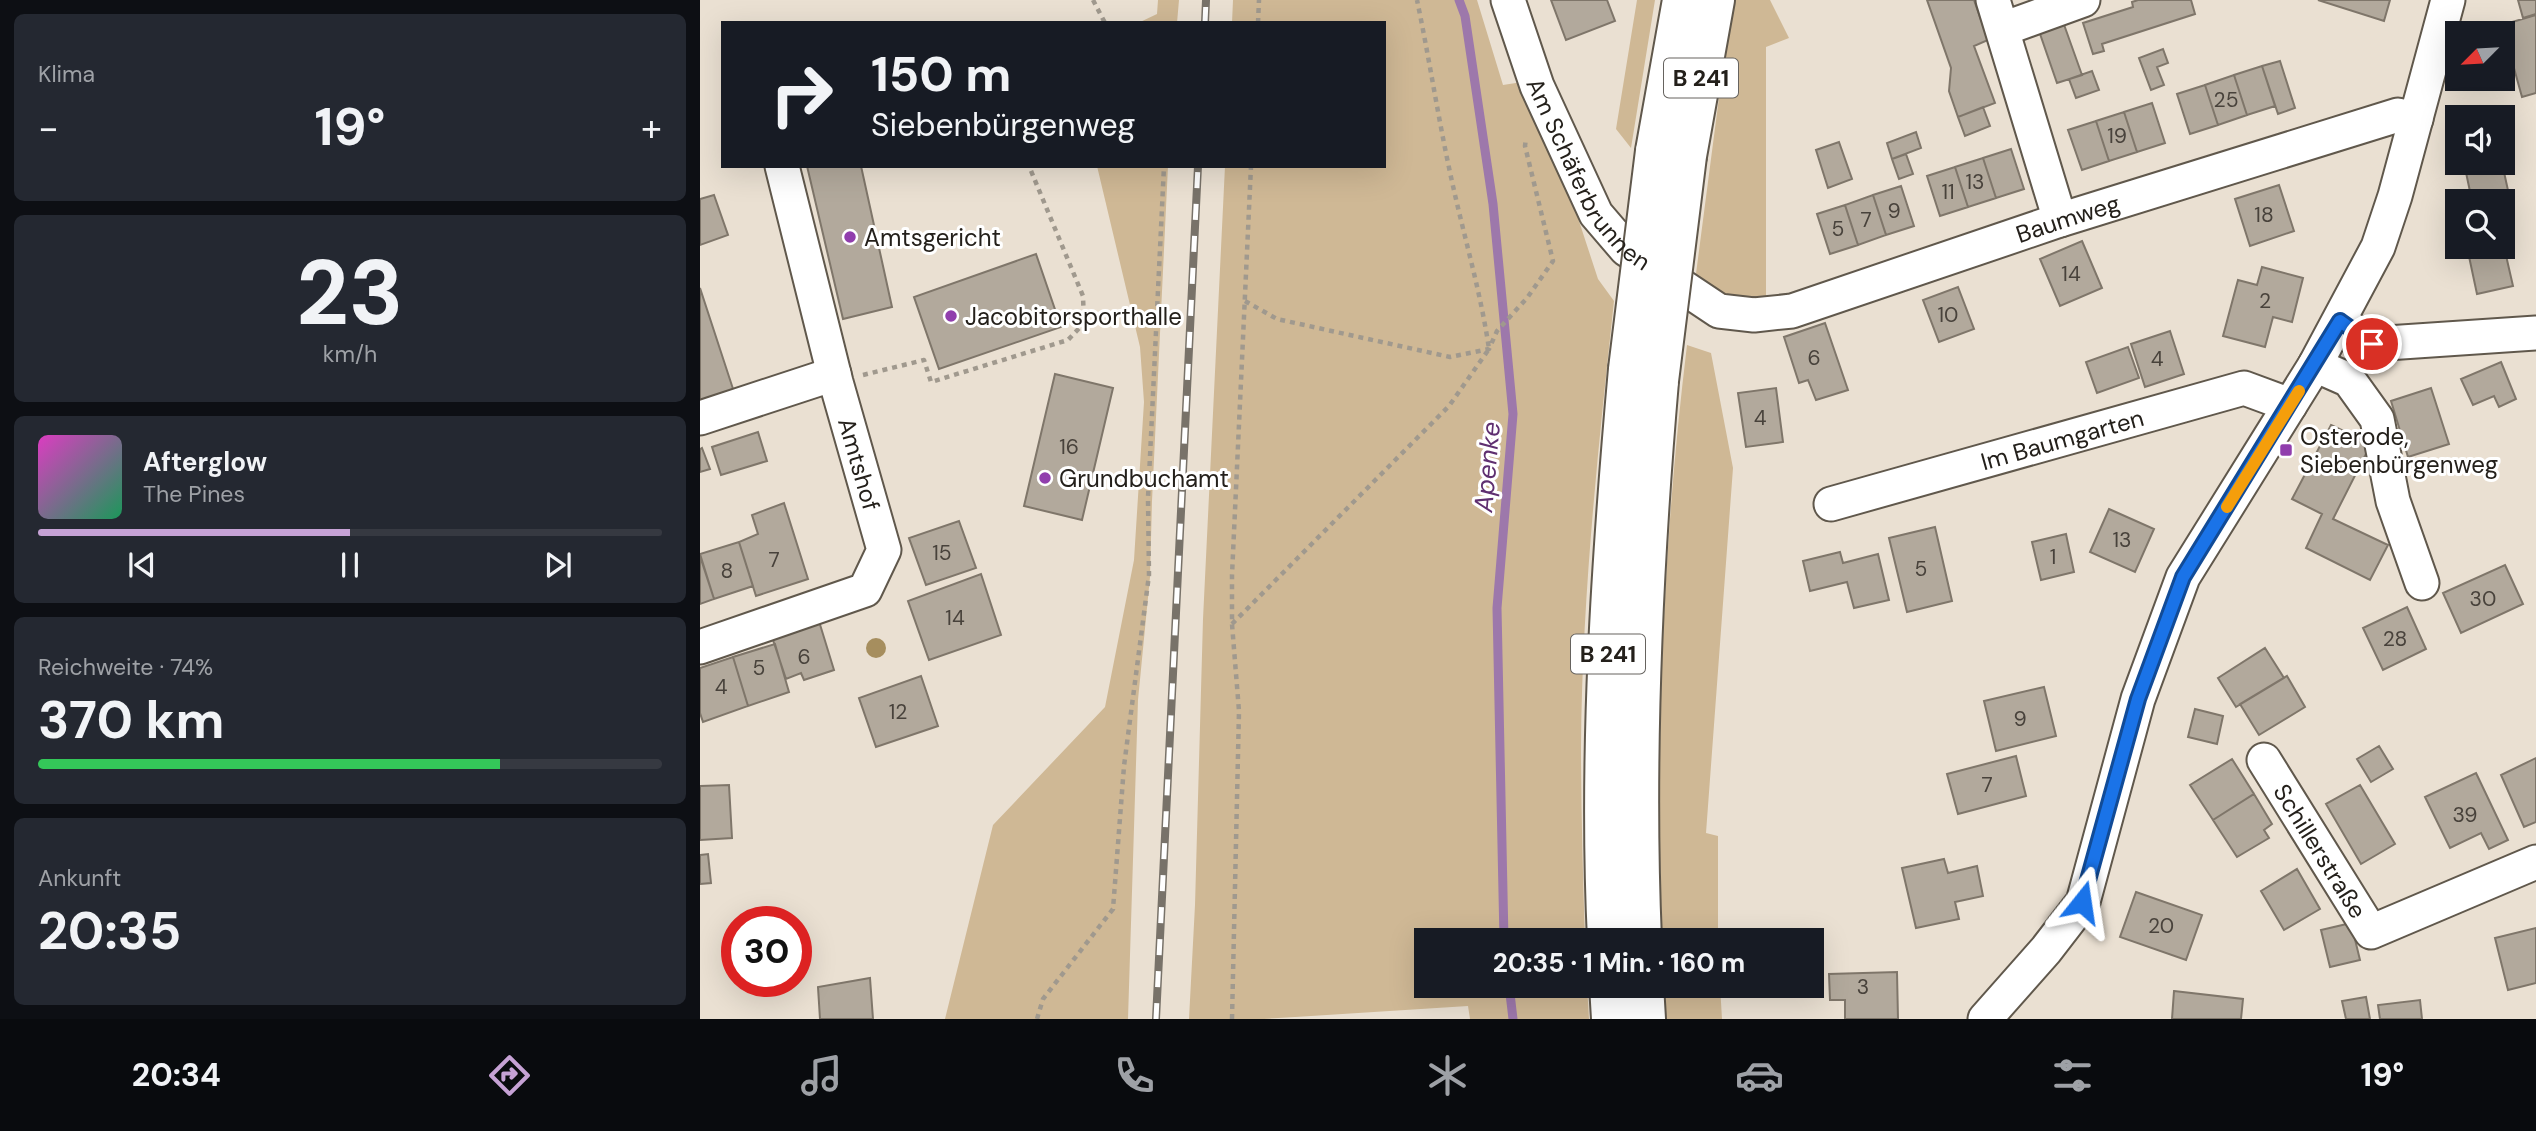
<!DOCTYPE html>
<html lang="de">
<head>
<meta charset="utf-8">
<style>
  :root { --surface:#171b24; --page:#242831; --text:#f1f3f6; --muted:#9ea1a6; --line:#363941; --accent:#c6a2d5 }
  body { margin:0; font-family:"DM Sans",sans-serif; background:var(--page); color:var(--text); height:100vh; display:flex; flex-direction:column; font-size:26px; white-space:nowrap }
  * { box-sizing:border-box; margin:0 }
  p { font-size:23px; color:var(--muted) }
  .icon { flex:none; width:38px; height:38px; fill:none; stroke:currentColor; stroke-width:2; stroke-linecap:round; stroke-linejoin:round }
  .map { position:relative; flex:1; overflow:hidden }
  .drawer { display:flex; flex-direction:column; gap:14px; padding:14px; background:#0d0f14; width:700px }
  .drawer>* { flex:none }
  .banner { position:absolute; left:21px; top:21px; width:665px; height:147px; border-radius:0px; box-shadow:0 7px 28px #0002; background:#171b24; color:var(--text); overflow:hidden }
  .needle { width:46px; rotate:246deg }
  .tools { position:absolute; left:1745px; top:21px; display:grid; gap:14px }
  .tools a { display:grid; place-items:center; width:70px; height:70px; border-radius:0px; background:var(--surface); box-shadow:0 7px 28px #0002; font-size:35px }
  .speed { position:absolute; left:21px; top:906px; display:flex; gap:14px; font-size:35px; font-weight:700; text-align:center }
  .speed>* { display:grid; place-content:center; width:91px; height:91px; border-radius:50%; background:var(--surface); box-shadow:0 7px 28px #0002; line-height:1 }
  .speed .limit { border:10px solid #d22; background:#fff; color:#111 }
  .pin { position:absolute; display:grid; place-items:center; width:60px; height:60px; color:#fff; margin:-30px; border:4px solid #fff; border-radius:50%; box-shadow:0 2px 7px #0007 }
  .me { position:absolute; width:77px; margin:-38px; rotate:15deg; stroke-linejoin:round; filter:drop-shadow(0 0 5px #0008) }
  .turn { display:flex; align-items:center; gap:24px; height:147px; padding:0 35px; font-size:32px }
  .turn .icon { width:91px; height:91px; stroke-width:2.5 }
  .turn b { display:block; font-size:49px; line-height:60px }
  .big { font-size:52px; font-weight:700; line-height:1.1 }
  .drawer .widget { flex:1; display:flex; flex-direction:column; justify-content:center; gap:10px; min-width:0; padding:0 24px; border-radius:10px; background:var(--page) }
  .drawer .dial { align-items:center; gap:0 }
  .dial b { font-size:91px; line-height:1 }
  .song { display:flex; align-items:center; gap:21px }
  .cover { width:84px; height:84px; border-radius:10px; background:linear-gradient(135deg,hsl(310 70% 55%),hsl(150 70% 35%)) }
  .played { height:7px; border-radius:4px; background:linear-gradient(90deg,var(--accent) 50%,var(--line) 50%) }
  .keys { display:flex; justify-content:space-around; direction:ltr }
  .heat { display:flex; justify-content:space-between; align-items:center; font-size:38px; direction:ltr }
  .charge { height:10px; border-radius:5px; background:linear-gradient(90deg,#34c759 74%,var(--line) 0) }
  .trip { position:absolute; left:714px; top:928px; width:410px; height:70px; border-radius:0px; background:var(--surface); box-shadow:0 7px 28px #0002; font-weight:700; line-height:70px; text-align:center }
  .tabs { display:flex; height:112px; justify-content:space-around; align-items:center; background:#090b0e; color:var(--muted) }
  .tabs .icon { width:49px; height:49px }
  .tabs .active { color:var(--accent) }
  .tabs b { font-size:32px; color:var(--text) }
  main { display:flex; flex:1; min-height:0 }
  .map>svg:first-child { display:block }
  .green { fill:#cfb895 }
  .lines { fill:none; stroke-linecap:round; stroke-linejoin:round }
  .stream { stroke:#9d78ab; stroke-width:9 }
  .building { fill:#b2a99c; stroke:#7f766a; stroke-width:2 }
  .minor-casing { stroke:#60584c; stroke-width:37 }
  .highway-casing { stroke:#60584c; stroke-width:42 }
  .path { stroke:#a0998e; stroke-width:4.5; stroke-dasharray:5 5; stroke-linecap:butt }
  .minor { stroke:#fff; stroke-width:33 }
  .highway { stroke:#fff; stroke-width:38 }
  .rail-casing { stroke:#787269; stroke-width:8 }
  .rail { stroke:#fff; stroke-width:5; stroke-dasharray:16; stroke-linecap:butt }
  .highway-bridge-casing { stroke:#60584c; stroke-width:42; stroke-linecap:butt }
  .highway-bridge { stroke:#fff; stroke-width:38 }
  .tree { fill:#a68e5e }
  .route-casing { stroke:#114b97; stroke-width:18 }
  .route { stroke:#1a73e8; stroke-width:12 }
  .slow { stroke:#f59e0b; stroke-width:12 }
  .poi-dot { fill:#913ead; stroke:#fff; stroke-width:2.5 }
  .labels { text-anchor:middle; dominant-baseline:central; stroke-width:6; stroke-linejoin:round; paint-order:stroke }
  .number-label { font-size:21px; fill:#48423b }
  .shield { fill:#fff; stroke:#66635f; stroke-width:2 }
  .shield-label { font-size:23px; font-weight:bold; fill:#24201b }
  .street-label { font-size:24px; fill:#24201b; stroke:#fff }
  .poi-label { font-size:24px; fill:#24201b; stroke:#fff; text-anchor:start }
  .water-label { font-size:26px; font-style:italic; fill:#5f2f70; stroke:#fff }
</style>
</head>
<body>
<main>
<section class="drawer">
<div class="widget"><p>Klima</p>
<div class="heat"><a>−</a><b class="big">19°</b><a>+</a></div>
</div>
<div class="widget dial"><b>23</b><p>km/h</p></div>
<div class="widget">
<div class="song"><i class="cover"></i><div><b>Afterglow</b><p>The Pines</p></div></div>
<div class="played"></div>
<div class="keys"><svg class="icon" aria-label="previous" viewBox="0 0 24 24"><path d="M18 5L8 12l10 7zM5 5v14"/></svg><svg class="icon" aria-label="pause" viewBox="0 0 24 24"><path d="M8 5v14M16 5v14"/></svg><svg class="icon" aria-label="next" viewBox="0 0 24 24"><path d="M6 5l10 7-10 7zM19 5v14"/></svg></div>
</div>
<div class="widget"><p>Reichweite · 74%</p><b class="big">370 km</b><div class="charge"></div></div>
<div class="widget"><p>Ankunft</p><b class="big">20:35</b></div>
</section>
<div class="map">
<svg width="1836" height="1019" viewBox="0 0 1836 1019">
  <rect width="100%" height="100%" fill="#eae0d2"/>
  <path class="green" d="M458,0H479L477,23H438L457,14Z
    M533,0H777L803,85L822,82L841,105L898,279L914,301C898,449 882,598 881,748C881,812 883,876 885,940H726V985H887L889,1019H770L768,1006L564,1019H489L495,905L503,619L525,166H684V23H532Z
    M937,0H955L931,148L916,129Z
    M1034,0H1070L1089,38L1066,47V306L994,289L1023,67Z
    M397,166H468L452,501L450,577L438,700L428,1019H245L293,825L405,707L434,560L444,402L440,347Z
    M987,345L1011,353L1033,468L1006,833L1018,836V940H962C955,742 963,542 987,345Z
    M964,985H1020L1022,1019H966Z"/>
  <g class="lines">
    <path class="stream" d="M759,0L765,16L793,204L813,414L797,608L804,940
      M809,985L813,1019"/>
  </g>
  <path class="building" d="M851,0H907L915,21L866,40Z
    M1227,0H1274L1288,40L1274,46L1295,103L1258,117L1249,91L1251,68Z
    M1438,0H1491L1495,14L1402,44L1404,51L1393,54L1383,23L1433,7L1432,2Z
    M1618,0H1690L1684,21Z
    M1818,0H1836V14L1823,18Z
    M1836,15V93L1822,97L1802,25Z
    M1362,19L1382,75L1357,83L1338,28Z
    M1463,49L1468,63L1457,67L1464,85L1451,90L1439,58Z
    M1580,61L1595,108L1578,114L1562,66Z
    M1562,66L1575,106L1547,115L1534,75Z
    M1392,71L1399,90L1376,98L1369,79Z
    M1534,75L1547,115L1518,125L1505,85Z
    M1505,85L1518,125L1490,134L1477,94Z
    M1452,103L1465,143L1437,152L1424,112Z
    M1283,107L1290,126L1265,136L1258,117Z
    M1424,112L1437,152L1409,161L1396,121Z
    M1396,121L1409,161L1382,170L1368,130Z
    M1216,132L1221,148L1192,159L1187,143Z
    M1139,142L1152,179L1128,188L1116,150Z
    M1311,149L1324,189L1296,198L1283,158Z
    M1206,154L1213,174L1199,179L1192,159Z
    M1283,158L1296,198L1268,207L1255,167Z
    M1764,163H1802L1811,204L1802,206V201H1772Z
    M107,166H161L192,307L143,319Z
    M1255,167L1268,207L1240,216L1227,176Z
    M1579,185L1594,231L1550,246L1535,199Z
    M1201,186L1214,226L1186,235L1173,195Z
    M14,195L28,235L0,245V199Z
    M1173,195L1186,235L1158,245L1145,205Z
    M1145,205L1158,245L1130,254L1117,214Z
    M1802,238L1813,286L1777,294L1767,247H1802Z
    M1382,241L1402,288L1360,306L1340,259Z
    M336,254L361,327L239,369L214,297Z
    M1562,267L1603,278L1592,322L1573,317L1565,347L1523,336L1538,280L1557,285Z
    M1258,287L1274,329L1239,342L1223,300Z
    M0,288L36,398L0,410Z
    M1125,323L1148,390L1116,400L1108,380L1099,383L1084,337Z
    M1470,331L1484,374L1445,387L1431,344Z
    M1428,347L1439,378L1397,393L1386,362Z
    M1801,362L1816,399L1799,407L1794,396L1773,405L1761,379Z
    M355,374L413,388L382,520L324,506Z
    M1076,388L1083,442L1046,447L1038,393Z
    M1731,388L1749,444L1708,457L1691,401Z
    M1631,425L1671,444L1633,519L1688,545L1670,580L1606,548L1622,514L1592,499Z
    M58,432L67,461L21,475L12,447Z
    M2,448L10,469L0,472V449Z
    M84,503L108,579L56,596L39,542L58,534L52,515Z
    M1409,509L1454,529L1435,572L1390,552Z
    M259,521L276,568L226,585L209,538Z
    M1235,527L1252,601L1207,612L1189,538Z
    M1366,534L1374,572L1341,580L1332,542Z
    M39,542L53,586L14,599L0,554Z
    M1140,552L1143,563L1178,554L1189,600L1154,608L1147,582L1110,591L1103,561Z
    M0,556L14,599L0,604Z
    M1805,565L1823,604L1761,633L1743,593Z
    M281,574L301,635L229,660L208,601Z
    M1707,607L1726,649L1683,670L1663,628Z
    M118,618L134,670L104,680L101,673L86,679L71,634Z
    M75,644L89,692L48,706L33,657Z
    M1565,648L1584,678L1536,707L1518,678Z
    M33,657L48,706L3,722L0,713V668Z
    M221,676L238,726L176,747L159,698Z
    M1587,676L1605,707L1559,735L1540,704Z
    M1344,687L1356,736L1296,751L1284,701Z
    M1495,709L1523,716L1517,744L1488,737Z
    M1679,746L1693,769L1671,782L1657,759Z
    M1316,756L1326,796L1258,814L1247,774Z
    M1836,758V822L1824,827L1801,775Z
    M1532,759L1554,794L1513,820L1490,785Z
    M1776,773L1808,840L1789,849L1781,833L1750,848L1725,797Z
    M29,785L32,838L0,840V786Z
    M1660,785L1695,844L1661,864L1626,804Z
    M1554,794L1572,824L1564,830L1569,838L1537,857L1513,820Z
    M8,854L11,883L0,884V855Z
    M1244,859L1248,873L1277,866L1283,896L1255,902L1259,919L1216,928L1202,868Z
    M1597,869L1620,909L1584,930L1561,891Z
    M1436,892L1502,915L1486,960L1420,937Z
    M1651,923L1660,960L1630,967L1621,930Z
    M1836,928V983L1808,990L1795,938Z
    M1197,972L1198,1019H1145V1000H1130L1129,974Z
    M170,978L173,1019H120L118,987Z
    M1474,991L1543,999L1541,1019H1472Z
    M1666,997L1670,1019H1646L1642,1001Z
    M1720,1000L1722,1019H1680L1678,1005Z"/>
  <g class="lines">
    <defs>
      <g id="minor">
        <path id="s1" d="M808,0L837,86L896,214L926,249L1019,311L1054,315L1092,311L1360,220L1698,115L1716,119"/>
        <path d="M1293,0L1360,220"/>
        <path d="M1303,29L1383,0"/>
        <path d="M1640,321L1672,344L1836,333"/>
        <path d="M1615,365L1649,380L1677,419L1693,501L1722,583"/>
        <path d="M0,418L134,374"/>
        <path id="s2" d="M1131,504L1544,388L1590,405"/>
        <path d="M0,647L165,590L184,550L136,382L82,166"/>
        <path id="s3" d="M1564,760L1671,932L1836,862"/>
        <path d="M1285,1019L1346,950L1383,902L1438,699L1483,577L1615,365L1678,247L1695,196L1748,0"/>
      </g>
      <path id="highway" d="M955,151L982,0
        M987,156L1015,0
        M907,940C898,750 911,559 928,369
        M942,940C934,753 943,567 959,381
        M909,985L911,1019
        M944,985L946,1019"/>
    </defs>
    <use href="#minor" class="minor-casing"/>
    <use href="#highway" class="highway-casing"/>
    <path class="path" d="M393,0L405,23
      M558,23L559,0
      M545,301L577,319L750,357L789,349L797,331L827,298L853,261L825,146L826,138
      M163,375L224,360L231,382L368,340L384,323L383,296L329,166
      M532,624L749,406L789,349C781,294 765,240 753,186C739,124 730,62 717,0
      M337,1019L343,999L413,909L424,766L449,575L448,498L464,166
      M532,1019L539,711L532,624V575L551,166"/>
    <use href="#minor" class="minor"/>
    <use href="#highway" class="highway"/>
    <defs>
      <path id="rail" d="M505,23L506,0
        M456,1019L498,166"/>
    </defs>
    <use href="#rail" class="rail-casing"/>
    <use href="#rail" class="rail"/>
    <defs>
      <path id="highway-bridge" d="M928,369L955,151
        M959,381L987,156"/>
    </defs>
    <use href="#highway-bridge" class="highway-bridge-casing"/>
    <use href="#highway-bridge" class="highway-bridge"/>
  </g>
  <circle class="tree" cx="176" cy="648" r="10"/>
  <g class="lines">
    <defs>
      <path id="route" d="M1382,902L1438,699L1483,577L1640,321L1672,344"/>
    </defs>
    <use href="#route" class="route-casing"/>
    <use href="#route" class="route"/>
    <path class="slow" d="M1527,507L1599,391"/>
  </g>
  <g class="poi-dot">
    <circle cx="150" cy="237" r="7"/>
    <circle cx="251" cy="316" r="7"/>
    <rect x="1579" y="443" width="14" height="14" rx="3.5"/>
    <circle cx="345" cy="478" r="7"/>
  </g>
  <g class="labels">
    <g class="number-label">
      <text x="1526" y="100">25</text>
      <text x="1417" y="136">19</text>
      <text x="1275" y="182">13</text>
      <text x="1248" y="192">11</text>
      <text x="1194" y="211">9</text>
      <text x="1564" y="215">18</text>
      <text x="1166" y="220">7</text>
      <text x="1138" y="229">5</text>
      <text x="1371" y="274">14</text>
      <text x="1565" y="301">2</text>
      <text x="1248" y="315">10</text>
      <text x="1114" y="358">6</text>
      <text x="1457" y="359">4</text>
      <text x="1060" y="418">4</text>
      <text x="369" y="447">16</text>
      <text x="1422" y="540">13</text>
      <text x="242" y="553">15</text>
      <text x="1353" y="557">1</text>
      <text x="74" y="560">7</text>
      <text x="1221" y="569">5</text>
      <text x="27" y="571">8</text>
      <text x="1783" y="599">30</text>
      <text x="255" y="618">14</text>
      <text x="1695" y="639">28</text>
      <text x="104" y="657">6</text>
      <text x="59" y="668">5</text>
      <text x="21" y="687">4</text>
      <text x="198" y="712">12</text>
      <text x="1320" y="719">9</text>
      <text x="1287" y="785">7</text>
      <text x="1765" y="815">39</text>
      <text x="1461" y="926">20</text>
      <text x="1163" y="987">3</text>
    </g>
    <g class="shield">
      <rect x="964" y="58.5" width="74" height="39" rx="5"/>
      <rect x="871" y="634.5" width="74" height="39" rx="5"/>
    </g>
    <g class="shield-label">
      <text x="1001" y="78">B 241</text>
      <text x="908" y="654">B 241</text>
    </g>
    <g class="street-label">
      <text stroke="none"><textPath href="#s1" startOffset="194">Am Schäferbrunnen</textPath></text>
      <text stroke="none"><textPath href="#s1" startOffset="754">Baumweg</textPath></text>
      <text stroke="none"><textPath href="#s2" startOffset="240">Im Baumgarten</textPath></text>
      <text transform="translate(159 464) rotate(74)">Amtshof</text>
      <text stroke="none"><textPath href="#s3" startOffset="107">Schillerstraße</textPath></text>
    </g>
    <g class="poi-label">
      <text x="164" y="237">Amtsgericht</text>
      <text x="265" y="316">Jacobitorsporthalle</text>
      <text x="1600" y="436">Osterode,<tspan x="1600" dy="28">Siebenbürgenweg</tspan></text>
      <text x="359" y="478">Grundbuchamt</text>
    </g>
    <g class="water-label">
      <text transform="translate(787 467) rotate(-85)">Apenke</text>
    </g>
  </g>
</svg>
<div class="tools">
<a><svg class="needle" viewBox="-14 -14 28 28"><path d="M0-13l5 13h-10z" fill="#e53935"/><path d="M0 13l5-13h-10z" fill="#9ea1a6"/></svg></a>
<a><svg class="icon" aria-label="sound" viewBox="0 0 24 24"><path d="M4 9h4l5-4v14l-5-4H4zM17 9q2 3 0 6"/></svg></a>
<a><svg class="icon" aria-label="search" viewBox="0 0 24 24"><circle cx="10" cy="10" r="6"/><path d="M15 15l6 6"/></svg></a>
</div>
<div class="speed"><div class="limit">30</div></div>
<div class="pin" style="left:1672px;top:344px;background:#d93025"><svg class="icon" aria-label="arrive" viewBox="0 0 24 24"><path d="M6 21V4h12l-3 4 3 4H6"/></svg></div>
<svg class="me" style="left:1382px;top:902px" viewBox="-20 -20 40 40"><path d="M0-17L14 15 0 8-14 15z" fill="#1a73e8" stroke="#fff" stroke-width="4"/></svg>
<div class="trip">20:35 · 1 Min. · 160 m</div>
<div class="banner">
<div class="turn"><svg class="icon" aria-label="right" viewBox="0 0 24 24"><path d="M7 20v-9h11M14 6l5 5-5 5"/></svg><div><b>150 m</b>Siebenbürgenweg</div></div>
</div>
</div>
</main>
<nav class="tabs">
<b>20:34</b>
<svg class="icon active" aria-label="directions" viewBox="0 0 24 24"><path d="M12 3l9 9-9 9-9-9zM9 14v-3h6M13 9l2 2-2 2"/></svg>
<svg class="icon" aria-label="music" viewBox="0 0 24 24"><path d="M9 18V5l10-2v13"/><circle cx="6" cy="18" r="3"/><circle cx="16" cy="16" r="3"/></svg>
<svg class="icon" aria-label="phone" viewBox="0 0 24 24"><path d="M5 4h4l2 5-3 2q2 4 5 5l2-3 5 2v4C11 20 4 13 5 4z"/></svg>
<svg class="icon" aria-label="climate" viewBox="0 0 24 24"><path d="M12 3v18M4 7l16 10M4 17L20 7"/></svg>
<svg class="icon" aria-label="car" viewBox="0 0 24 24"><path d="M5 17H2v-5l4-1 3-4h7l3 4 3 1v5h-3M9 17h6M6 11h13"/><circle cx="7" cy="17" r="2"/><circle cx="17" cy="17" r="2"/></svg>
<svg class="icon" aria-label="filters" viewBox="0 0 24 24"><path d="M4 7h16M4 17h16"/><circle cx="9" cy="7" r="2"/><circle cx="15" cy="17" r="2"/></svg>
<b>19°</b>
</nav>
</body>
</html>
